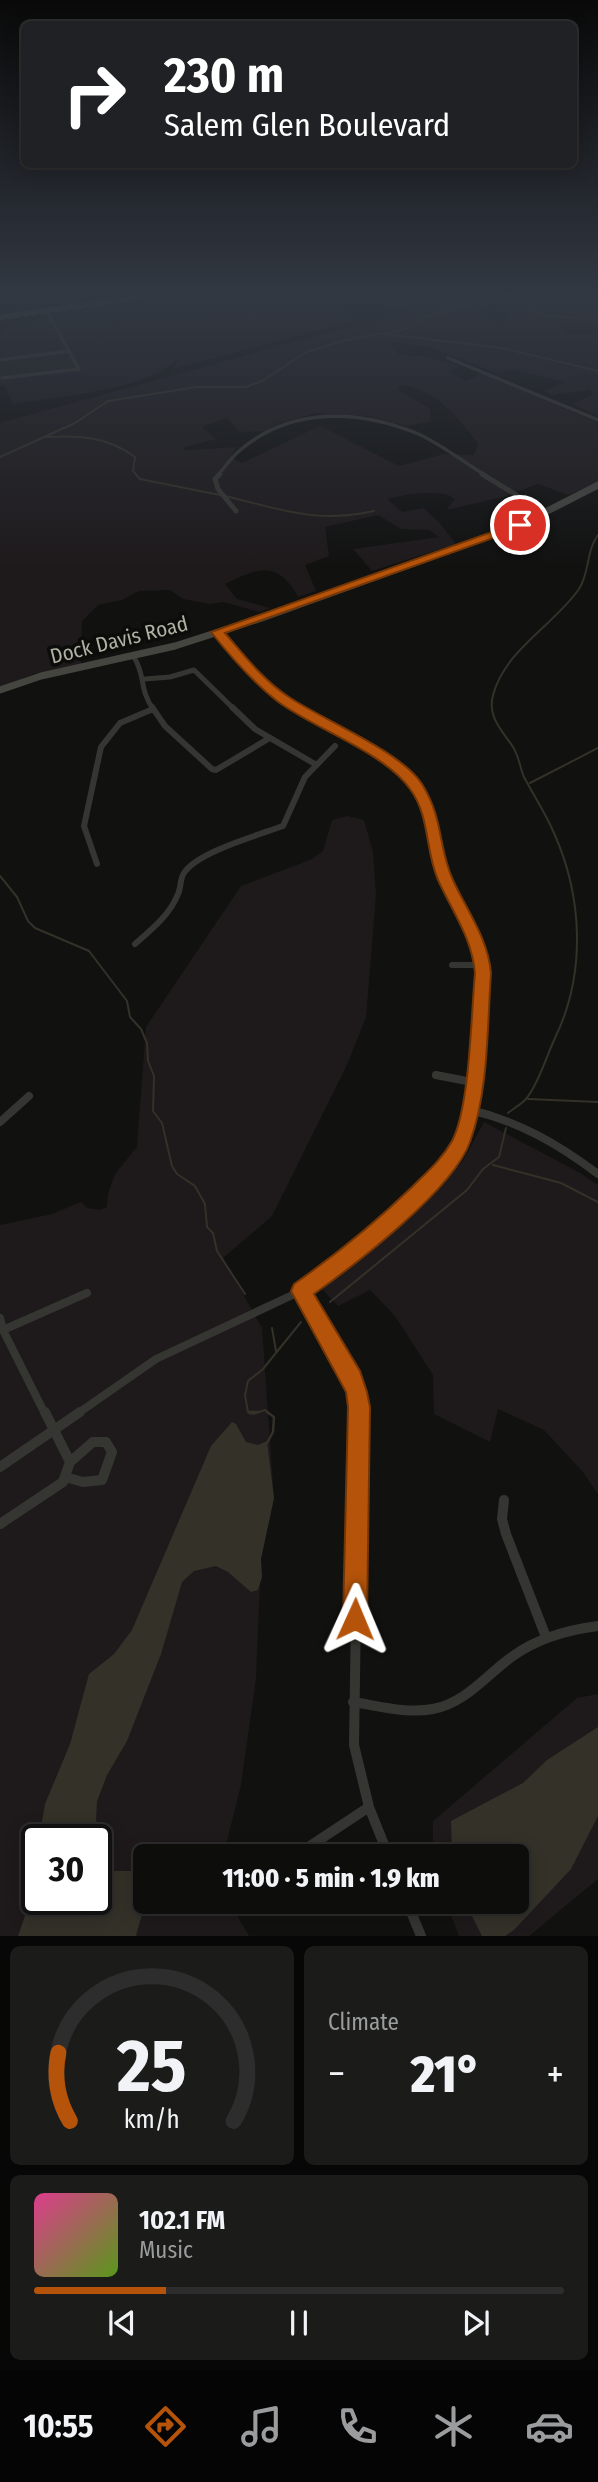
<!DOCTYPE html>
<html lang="en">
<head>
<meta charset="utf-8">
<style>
  :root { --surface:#0d0d0c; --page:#1b1b1a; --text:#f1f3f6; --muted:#9a9c9d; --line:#2d2d2d; --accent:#b45309 }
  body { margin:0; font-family:"Fira Sans Condensed",sans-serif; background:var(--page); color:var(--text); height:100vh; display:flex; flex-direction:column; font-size:26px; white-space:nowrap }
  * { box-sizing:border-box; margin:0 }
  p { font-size:23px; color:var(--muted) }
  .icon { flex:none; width:38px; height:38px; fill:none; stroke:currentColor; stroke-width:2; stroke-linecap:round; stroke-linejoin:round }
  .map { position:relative; height:1936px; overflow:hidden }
  .side { display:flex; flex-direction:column; gap:10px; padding:10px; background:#070707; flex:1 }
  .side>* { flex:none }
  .banner { position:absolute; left:21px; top:21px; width:556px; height:147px; border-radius:10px; box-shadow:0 4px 18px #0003,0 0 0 2px var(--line); background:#202124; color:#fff; overflow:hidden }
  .speed { position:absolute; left:21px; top:1824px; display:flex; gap:14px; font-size:35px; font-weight:700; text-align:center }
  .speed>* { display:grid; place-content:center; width:91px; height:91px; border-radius:50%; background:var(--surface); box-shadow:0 4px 18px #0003,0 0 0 2px var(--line); line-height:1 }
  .speed .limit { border:4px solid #111; border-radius:10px; background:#fff; color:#111 }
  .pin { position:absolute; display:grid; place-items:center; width:60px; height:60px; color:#fff; margin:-30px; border:4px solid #fff; border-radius:50%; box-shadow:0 2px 7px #0007 }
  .me { position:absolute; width:77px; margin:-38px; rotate:1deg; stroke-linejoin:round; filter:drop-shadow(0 0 5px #0008) }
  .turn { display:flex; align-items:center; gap:24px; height:147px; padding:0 28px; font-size:32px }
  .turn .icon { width:91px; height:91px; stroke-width:2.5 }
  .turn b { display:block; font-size:49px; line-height:60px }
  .big { font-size:52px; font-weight:800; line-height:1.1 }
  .side .tile { flex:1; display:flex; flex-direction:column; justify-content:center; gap:10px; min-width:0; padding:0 24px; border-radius:10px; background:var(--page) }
  .side .dial { align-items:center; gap:0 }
  .dial svg { height:182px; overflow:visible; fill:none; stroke:var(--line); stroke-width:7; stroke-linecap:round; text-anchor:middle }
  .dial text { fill:var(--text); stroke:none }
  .song { display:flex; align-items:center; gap:21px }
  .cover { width:84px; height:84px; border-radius:10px; background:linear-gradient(135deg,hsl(330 70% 55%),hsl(90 70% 35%)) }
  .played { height:7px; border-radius:4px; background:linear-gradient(90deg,var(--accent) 25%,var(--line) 25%) }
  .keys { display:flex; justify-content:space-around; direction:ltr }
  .heat { display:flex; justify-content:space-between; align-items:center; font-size:38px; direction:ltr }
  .side .tiles { flex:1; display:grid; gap:10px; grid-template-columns:1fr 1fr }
  .tile:last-child { grid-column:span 2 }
  .trip { position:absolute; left:133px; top:1844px; width:396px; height:70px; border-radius:10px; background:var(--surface); box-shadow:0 4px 18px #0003,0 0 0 2px var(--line); font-weight:800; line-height:70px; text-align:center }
  .tabs { display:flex; height:112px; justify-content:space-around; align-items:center; background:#050505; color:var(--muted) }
  .tabs .icon { width:49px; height:49px }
  .tabs .on { color:var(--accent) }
  .tabs b { font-size:32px; color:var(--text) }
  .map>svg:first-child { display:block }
  .built { fill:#1d1e1c }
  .green { fill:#1e1a1c; fill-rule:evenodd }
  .water { fill:#333128 }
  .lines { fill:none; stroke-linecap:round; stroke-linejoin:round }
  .stream-far1 { stroke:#333128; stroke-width:2 }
  .stream { stroke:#333128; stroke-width:2.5 }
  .street-far4 { stroke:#353631; stroke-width:3.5 }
  .street-far3 { stroke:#353631; stroke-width:5 }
  .street-far2 { stroke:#353631; stroke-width:6 }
  .street-far1 { stroke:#353631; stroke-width:8 }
  .street { stroke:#353631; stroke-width:10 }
  .secondary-far1 { stroke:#454540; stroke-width:5 }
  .secondary { stroke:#454540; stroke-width:7 }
  .rail { stroke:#4a4b45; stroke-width:2; stroke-dasharray:4.5 3.5; stroke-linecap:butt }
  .route { fill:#b45309; stroke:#753606; stroke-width:2 }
  .labels { text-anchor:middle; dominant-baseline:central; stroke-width:7; stroke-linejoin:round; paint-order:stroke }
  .far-street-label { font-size:21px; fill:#b0b1a2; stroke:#0c0c0b }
</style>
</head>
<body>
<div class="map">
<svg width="598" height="1936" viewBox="0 0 598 1936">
  <rect width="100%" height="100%" fill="#111110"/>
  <path class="built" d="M188,296H208L200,321H140L137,324L114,325L103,333L96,354L83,370L12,379V383L0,386V332L9,327L52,315Z"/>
  <path class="green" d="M208,296H267L271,306L295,305L322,297L355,320L174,369L177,360C140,392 60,396 13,404L4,385L12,383L11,379L83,370L77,357L96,354L107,326L137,324L140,321H199Z
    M369,296H440L442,297L394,309Z
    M520,296H572L578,300L598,298V329L576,323L562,328C572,339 585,333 598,333V416L573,404L592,395L590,390L551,395L544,391L566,382L512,370L497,373L429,347L390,342L399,355L423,356L460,366L448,372L465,381L482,374L598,423V484L568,495L538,484L503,497L446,510L455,499C441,488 404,495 387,499L402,512L423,508L439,522L456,544L372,571L353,549L439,537L429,530L401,529L378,515L325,527L329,556L305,565L316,591L298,597C278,560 258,568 225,584L237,599L270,608L260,612L223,602L210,604L183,599L170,590L139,591L122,600L98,605L82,621L81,666L34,674L0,687V423L448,300L473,303L487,317L499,323L513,316L495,308C505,307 521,312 529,308L531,302ZM403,385C438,391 457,417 478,443L474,455L444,454L399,466L320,426L242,463L230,457L237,447L187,450L182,448L216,439L202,427L227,418L240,432L265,431L280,423L316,413L370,416L406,426L430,422V409L397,389Z
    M347,816L364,820L373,852L376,895L366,1017L347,1065L272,1216L223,1258L262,1328L274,1498L261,1559L256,1678L241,1785L223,1857H145V1902H229L249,1936H0V1225L52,1214L81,1202L87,1208L100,1210L107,1207L108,1194L115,1174L137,1147L146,1027L241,886L312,859L323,851L332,820ZM37,1839H96V1899H37Z
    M484,1122L580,1173L598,1185V1494L582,1471L544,1430L498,1409L490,1442L434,1414L433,1375L395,1316L370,1290L338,1306L322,1289L396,1228L462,1162Z
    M598,1694V1879L529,1936H459L446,1902H516V1857H433V1821L577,1698Z"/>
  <path class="water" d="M232,1422L236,1424L246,1442L258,1445L267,1441L274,1498L261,1559L262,1577L258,1590L251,1592L228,1572L216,1566L194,1571L182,1582L161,1654L127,1741L107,1775L97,1801L96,1820L101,1835L103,1865L114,1871H132C156,1890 141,1913 136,1936H18L37,1881V1899H96V1839H39L45,1804L70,1744L89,1674L114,1654L132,1630L211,1446Z
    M598,1727V1816L571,1869L514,1930L505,1936H482L465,1902H516V1857H452L451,1821L523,1783L547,1760Z"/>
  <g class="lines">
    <path class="stream-far1" d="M514,305L543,315L598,320
      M384,334L502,348L598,371
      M47,437C79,435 108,437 135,457L133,471L140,479L220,495
      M0,457L75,423L108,401L197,387H246L262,381L306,352L342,341L402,330L414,326L428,315L443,312L452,306L481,304
      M225,496C281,509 315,524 374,511
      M530,783L598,748
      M0,876L17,897L28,921L35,928L89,951L127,1001L130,1017L141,1029L147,1043L148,1061L154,1076L153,1111L162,1123L172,1166L177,1174L195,1186L205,1204L207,1227L213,1233L217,1251L245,1294
      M528,1099L598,1102
      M508,1113C513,1109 520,1105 525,1100C537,1087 547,1055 555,1038C586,974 583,898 554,833C546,814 534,796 524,777C520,768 519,756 513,747C503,731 487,718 493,695C505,650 554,625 579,589C590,572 586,551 598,535
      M493,1165L561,1183L598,1202
      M330,1302L467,1190L483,1169L499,1157L506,1128
      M272,1328L276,1351
      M251,1414L248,1412L245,1395L248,1381L263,1369L301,1322
      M253,1414L265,1410L270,1414"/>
    <path class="stream" d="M248,1412H259
      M267,1443L273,1432L274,1417L267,1412
      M461,1906L465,1902"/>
    <path class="street-far4" d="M69,296L76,306
      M448,358L598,420
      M0,360L69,351
      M2,378L79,369L46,310
      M218,475C225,467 231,458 239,451C290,407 357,409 416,433C440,443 463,462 485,475"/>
    <path class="street-far3" d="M220,474L215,479L218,489L236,511
      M482,474L546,513
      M217,632L272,691L296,709
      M134,657C146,677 139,689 153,709
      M145,679L170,677L194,670L234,709"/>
    <path class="street-far2" d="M152,707L165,726L212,769L216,770L268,739
      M232,707L255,729L315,764
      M294,707L390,762L415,784L425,801L444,877L482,957L480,1014
      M97,864L84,826L101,747L120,723L153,709
      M135,944C151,930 170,915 178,894C181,888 180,878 184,873C197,852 259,835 283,826L305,777L335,746
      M452,965H483"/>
    <path class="street-far1" d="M436,1075L472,1082
      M471,1110C520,1122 558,1144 598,1174
      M0,1122L29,1096
      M301,1291L353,1379L359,1414
      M0,1318L3,1330L45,1414
      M3,1330L87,1293
      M77,1414L156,1359L301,1291L325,1276L400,1212L444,1168L460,1144L471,1110L480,1012"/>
    <path class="street" d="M359,1412L354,1745L369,1807L389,1857
      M0,1467L80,1412
      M65,1477L83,1482L102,1480L112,1452L106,1442H93L70,1462
      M504,1500L502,1519L506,1534L546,1637
      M0,1524L63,1482L70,1462L45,1412
      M353,1702C379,1706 407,1714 433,1709C466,1703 487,1674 513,1656C538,1638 567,1630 598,1626
      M307,1848L369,1807
      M407,1902L421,1936"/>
    <path class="secondary-far1" d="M0,317L146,296"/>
    <path class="secondary" d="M0,690L41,676L175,646L262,618L520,525L598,485"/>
    <path class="rail" d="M0,319L172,296"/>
  </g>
  <linearGradient id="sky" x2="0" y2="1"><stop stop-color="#090909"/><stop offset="0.52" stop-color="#323842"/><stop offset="1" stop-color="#323842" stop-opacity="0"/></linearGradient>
  <rect width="598" height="567" fill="url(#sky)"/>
  <path class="route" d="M520,522L525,525L524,527L225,633C244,655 264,681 289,697C323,720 401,751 422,784C444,819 438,848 453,880C467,911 488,938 491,973C487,1028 489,1089 470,1142C453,1190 356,1264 314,1294L360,1371L367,1392L370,1407L367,1619L363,1628L355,1631L346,1628L343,1619L348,1407L346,1392L291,1291L294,1284C337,1254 376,1222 413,1186C427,1172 442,1159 452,1141C470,1107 471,1015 475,973C472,938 452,911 438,880C425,850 430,816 410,789C384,752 314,729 277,701C253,682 230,656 211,632Z"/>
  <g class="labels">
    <g class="far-street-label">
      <text transform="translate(119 640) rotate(-14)">Dock Davis Road</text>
    </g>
  </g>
</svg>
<div class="speed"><div class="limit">30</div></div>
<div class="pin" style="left:520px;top:525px;background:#d93025"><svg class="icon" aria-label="arrive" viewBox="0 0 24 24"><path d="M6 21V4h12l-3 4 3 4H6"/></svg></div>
<svg class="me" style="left:355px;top:1619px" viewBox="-20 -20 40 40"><path d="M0-17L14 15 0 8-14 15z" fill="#b45309" stroke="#fff" stroke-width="4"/></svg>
<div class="trip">11:00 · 5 min · 1.9 km</div>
<div class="banner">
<div class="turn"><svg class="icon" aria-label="right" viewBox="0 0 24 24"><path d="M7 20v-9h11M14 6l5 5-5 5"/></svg><div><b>230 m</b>Salem Glen Boulevard</div></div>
</div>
</div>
<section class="side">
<div class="tiles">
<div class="tile dial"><svg viewBox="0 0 100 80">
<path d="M14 69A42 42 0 1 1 86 69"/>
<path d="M14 69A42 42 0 0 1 9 39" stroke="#b45309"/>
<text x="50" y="56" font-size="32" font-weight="700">25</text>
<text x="50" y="72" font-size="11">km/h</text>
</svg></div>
<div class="tile"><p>Climate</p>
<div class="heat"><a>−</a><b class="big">21°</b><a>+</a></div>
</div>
<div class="tile">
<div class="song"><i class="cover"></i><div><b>102.1 FM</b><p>Music</p></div></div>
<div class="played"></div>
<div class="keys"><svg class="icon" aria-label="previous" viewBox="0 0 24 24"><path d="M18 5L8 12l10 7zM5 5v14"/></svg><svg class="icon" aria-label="pause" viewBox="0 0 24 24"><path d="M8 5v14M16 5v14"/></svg><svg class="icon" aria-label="next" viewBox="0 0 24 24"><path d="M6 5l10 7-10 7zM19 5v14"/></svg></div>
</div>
</div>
</section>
<nav class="tabs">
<b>10:55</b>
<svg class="icon on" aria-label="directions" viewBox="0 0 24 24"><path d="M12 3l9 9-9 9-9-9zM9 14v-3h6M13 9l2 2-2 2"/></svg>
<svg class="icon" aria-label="music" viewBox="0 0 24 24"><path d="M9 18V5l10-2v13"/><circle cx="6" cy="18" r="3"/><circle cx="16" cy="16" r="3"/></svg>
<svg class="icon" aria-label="phone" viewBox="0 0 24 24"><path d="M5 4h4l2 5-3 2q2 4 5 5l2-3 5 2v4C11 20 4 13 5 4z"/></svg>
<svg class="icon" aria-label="climate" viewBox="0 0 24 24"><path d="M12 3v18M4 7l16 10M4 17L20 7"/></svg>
<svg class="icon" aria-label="car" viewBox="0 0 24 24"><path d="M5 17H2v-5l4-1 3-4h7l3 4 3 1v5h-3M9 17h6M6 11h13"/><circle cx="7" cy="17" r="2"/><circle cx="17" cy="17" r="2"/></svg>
</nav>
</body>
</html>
